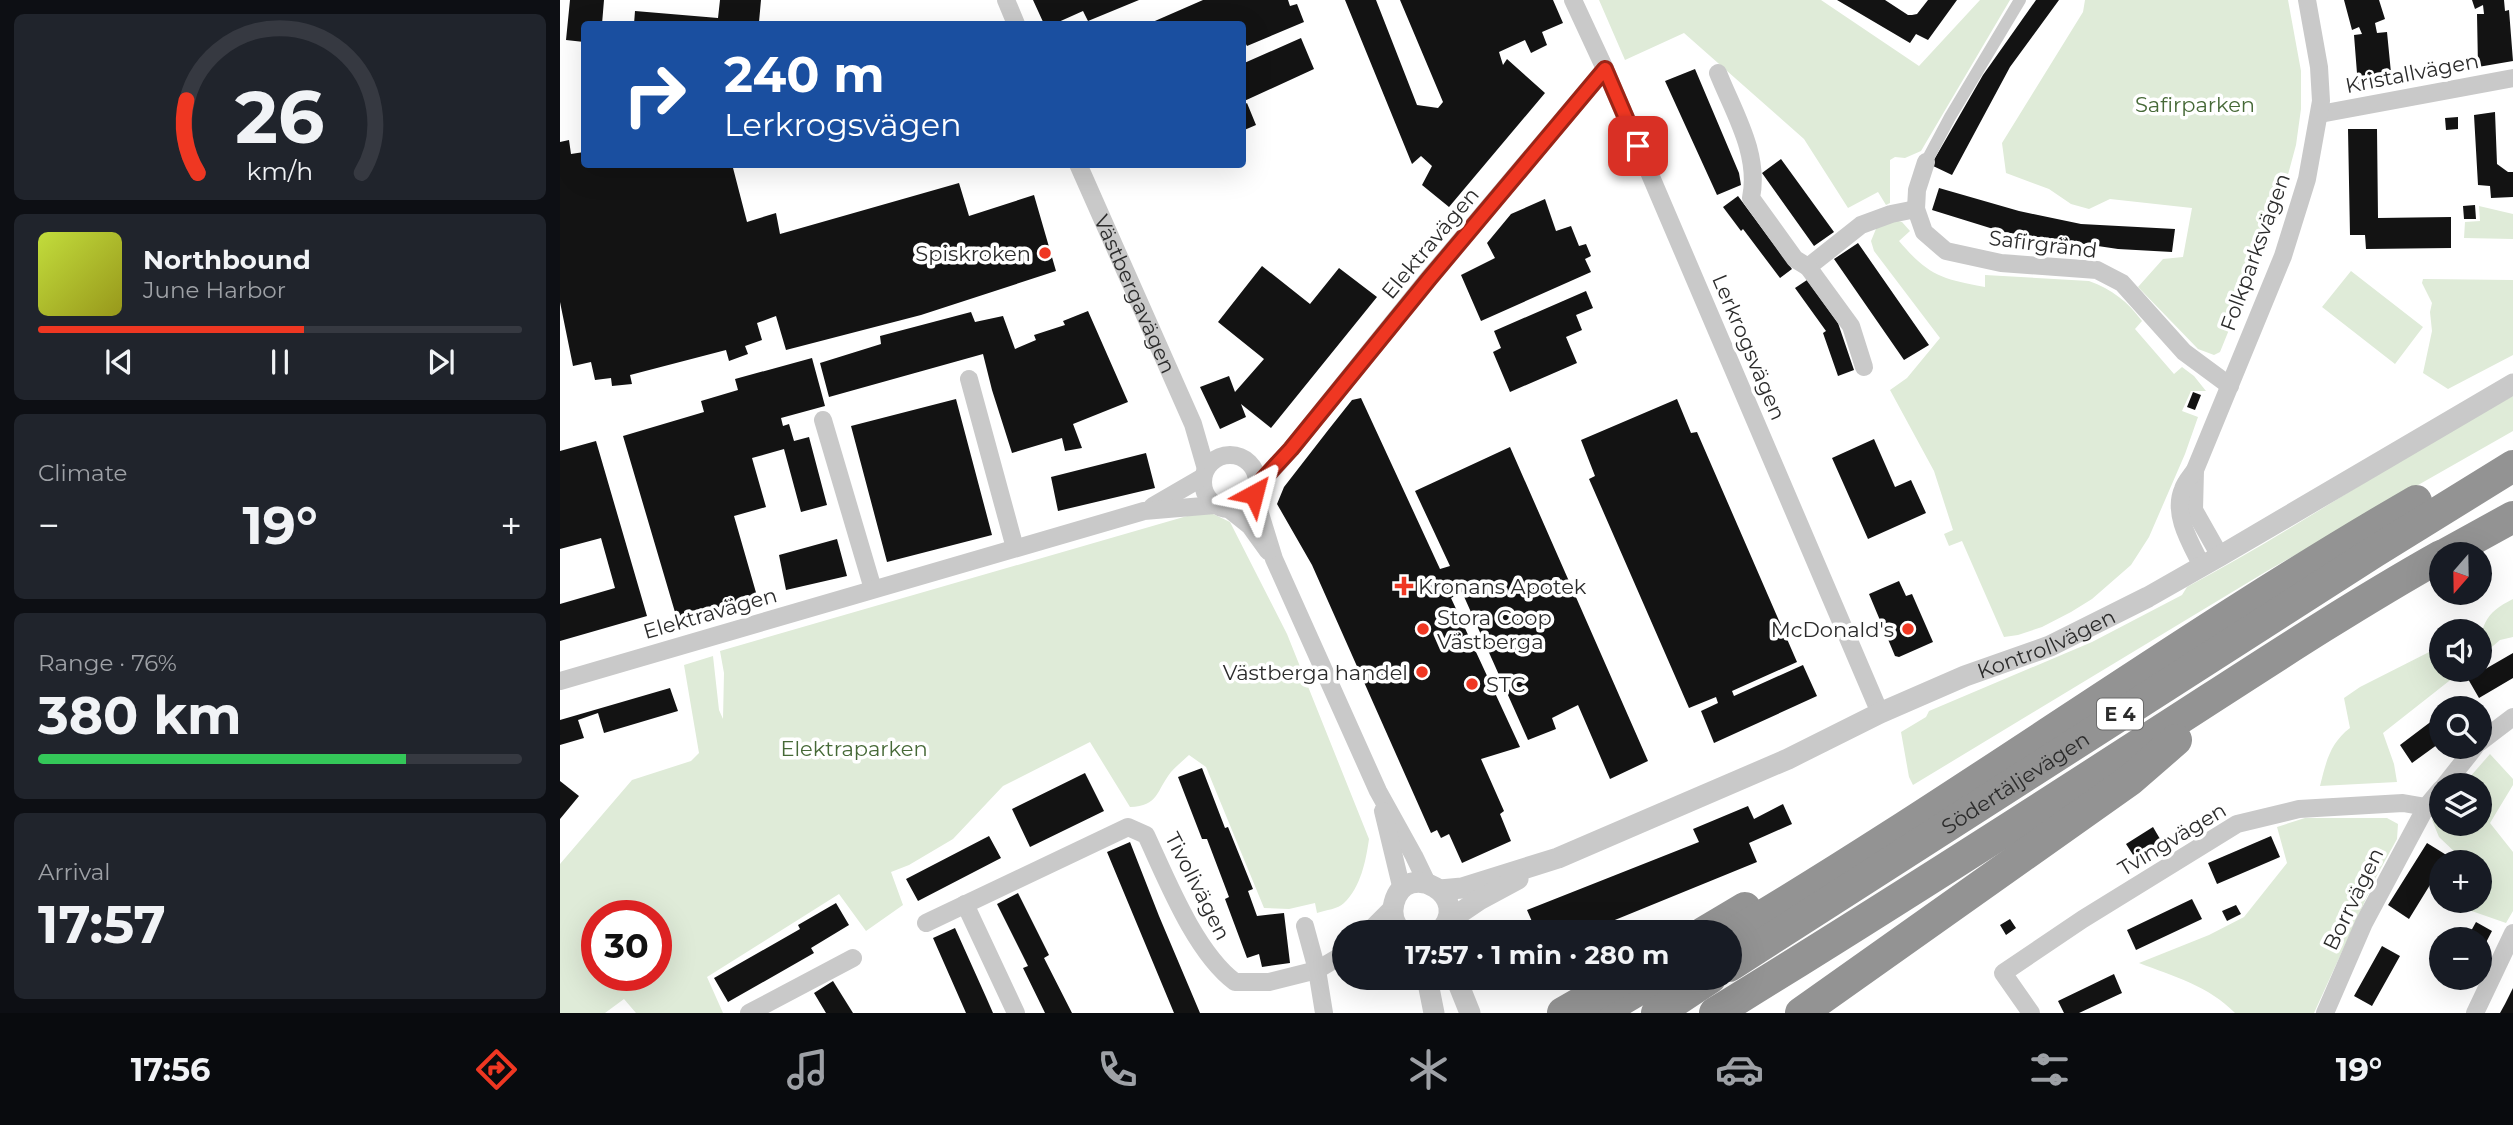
<!DOCTYPE html>
<html lang="en">
<head>
<meta charset="utf-8">
<style>
  :root { --surface:#171b24; --page:#20242c; --text:#f1f3f6; --muted:#9ea1a6; --line:#363941; --accent:#ef3722 }
  body { margin:0; font-family:Montserrat,sans-serif; background:var(--page); color:var(--text); height:100vh; display:flex; flex-direction:column; font-size:26px; white-space:nowrap }
  * { box-sizing:border-box; margin:0 }
  p { font-size:23px; color:var(--muted) }
  .icon { flex:none; width:38px; height:38px; fill:none; stroke:currentColor; stroke-width:2; stroke-linecap:round; stroke-linejoin:round }
  .map { position:relative; flex:1; overflow:hidden }
  .sheet { display:flex; flex-direction:column; gap:14px; padding:14px; background:#0d0f14; width:560px }
  .sheet>* { flex:none }
  .hud { position:absolute; left:21px; top:21px; width:665px; height:147px; border-radius:7px; box-shadow:0 7px 28px #0002; background:#1a4fa0; color:#fff; overflow:hidden }
  .needle { width:46px; rotate:200deg }
  .tools { position:absolute; left:1869px; top:542px; display:grid; gap:14px }
  .tools a { display:grid; place-items:center; width:63px; height:63px; border-radius:50%; background:var(--surface); box-shadow:0 7px 28px #0002; font-size:35px }
  .speed { position:absolute; left:21px; top:900px; display:flex; gap:14px; font-size:35px; font-weight:700; text-align:center }
  .speed>* { display:grid; place-content:center; width:91px; height:91px; border-radius:50%; background:var(--surface); box-shadow:0 7px 28px #0002; line-height:1 }
  .speed .limit { border:10px solid #d22; background:#fff; color:#111 }
  .pin { position:absolute; display:grid; place-items:center; width:60px; height:60px; color:#fff; margin:-30px; border-radius:14px; box-shadow:0 4px 10px #0006 }
  .me { position:absolute; width:77px; margin:-38px; rotate:38deg; stroke-linejoin:round; filter:drop-shadow(0 0 5px #0008) }
  .turn { display:flex; align-items:center; gap:24px; height:147px; padding:0 28px; font-size:32px }
  .turn .icon { width:91px; height:91px; stroke-width:2.5 }
  .turn b { display:block; font-size:49px; line-height:60px }
  .big { font-size:52px; font-weight:700; line-height:1.1 }
  .sheet .card { flex:1; display:flex; flex-direction:column; justify-content:center; gap:10px; min-width:0; padding:0 24px; border-radius:10px; background:var(--page) }
  .sheet .dial { align-items:center; gap:0 }
  .dial svg { height:182px; overflow:visible; fill:none; stroke:var(--line); stroke-width:7; stroke-linecap:round; text-anchor:middle }
  .dial text { fill:var(--text); stroke:none }
  .song { display:flex; align-items:center; gap:21px }
  .cover { width:84px; height:84px; border-radius:10px; background:linear-gradient(135deg,hsl(70 70% 55%),hsl(60 70% 35%)) }
  .played { height:7px; border-radius:4px; background:linear-gradient(90deg,var(--accent) 55%,var(--line) 55%) }
  .keys { display:flex; justify-content:space-around; direction:ltr }
  .heat { display:flex; justify-content:space-between; align-items:center; font-size:38px; direction:ltr }
  .charge { height:10px; border-radius:5px; background:linear-gradient(90deg,#34c759 76%,var(--line) 0) }
  .trip { position:absolute; left:772px; top:920px; width:410px; height:70px; border-radius:35px; background:var(--surface); box-shadow:0 7px 28px #0002; font-weight:700; line-height:70px; text-align:center }
  .dock { display:flex; height:112px; justify-content:space-around; align-items:center; background:#090b0e; color:var(--muted) }
  .dock .icon { width:49px; height:49px }
  .dock .on { color:var(--accent) }
  .dock b { font-size:32px; color:var(--text) }
  main { display:flex; flex:1; min-height:0 }
  .map>svg:first-child { display:block }
  .green { fill:#dfebd8; fill-rule:evenodd }
  .building { fill:#131313 }
  .lines { fill:none; stroke-linecap:round; stroke-linejoin:round }
  .pedestrian { stroke:#c9c9c9; stroke-width:12 }
  .minor { stroke:#c9c9c9; stroke-width:18 }
  .tertiary { stroke:#c9c9c9; stroke-width:21 }
  .motorway { stroke:#939393; stroke-width:32 }
  .route-casing { stroke:#9b2416; stroke-width:18 }
  .route { stroke:#ef3722; stroke-width:12 }
  .poi-dot { fill:#ef3722; stroke:#fff; stroke-width:2.5 }
  .labels { text-anchor:middle; dominant-baseline:central; stroke-width:7; stroke-linejoin:round; paint-order:stroke }
  .shield { fill:#fff; stroke:#6b6b6b; stroke-width:2 }
  .shield-label { font-size:19px; font-weight:bold; fill:#2c2c2c }
  .street-label { font-size:21px; fill:#2c2c2c; stroke:#fff }
  .park-label { font-size:21px; fill:#466937; stroke:#fff }
  .poi-label { font-size:21px; fill:#2c2c2c; stroke:#fff; text-anchor:end }
</style>
</head>
<body>
<main>
<section class="sheet">
<div class="card dial"><svg viewBox="0 0 100 80">
<path d="M14 69A42 42 0 1 1 86 69"/>
<path d="M14 69A42 42 0 0 1 9 37" stroke="#ef3722"/>
<text x="50" y="56" font-size="32" font-weight="700">26</text>
<text x="50" y="72" font-size="11">km/h</text>
</svg></div>
<div class="card">
<div class="song"><i class="cover"></i><div><b>Northbound</b><p>June Harbor</p></div></div>
<div class="played"></div>
<div class="keys"><svg class="icon" aria-label="previous" viewBox="0 0 24 24"><path d="M18 5L8 12l10 7zM5 5v14"/></svg><svg class="icon" aria-label="pause" viewBox="0 0 24 24"><path d="M8 5v14M16 5v14"/></svg><svg class="icon" aria-label="next" viewBox="0 0 24 24"><path d="M6 5l10 7-10 7zM19 5v14"/></svg></div>
</div>
<div class="card"><p>Climate</p>
<div class="heat"><a>−</a><b class="big">19°</b><a>+</a></div>
</div>
<div class="card"><p>Range · 76%</p><b class="big">380 km</b><div class="charge"></div></div>
<div class="card"><p>Arrival</p><b class="big">17:57</b></div>
</section>
<div class="map">
<svg width="1953" height="1013" viewBox="0 0 1953 1013">
  <rect width="100%" height="100%" fill="#fff"/>
  <path class="green" d="M1039,0H1261L1359,66L1420,0H1450L1361,151L1345,158L1335,157L1330,160V203L1326,205L1318,192L1288,208L1244,139L1124,33L1065,60Z
    M1525,0H1728L1741,71V109L1736,145L1720,204L1660,352L1654,355L1638,349L1578,287L1603,259L1623,257L1632,208L1550,199L1529,209L1511,204L1489,189L1446,173L1442,143L1523,12Z
    M1919,206L1953,214V239L1904,238L1905,222L1920,221Z
    M1331,219L1342,222L1350,231L1339,241C1368,275 1381,279 1425,287V275L1529,281C1552,289 1568,302 1582,321L1575,329L1614,374L1622,367L1634,376L1646,391H1631L1622,411L1638,417L1625,454L1589,537L1571,565L1532,599L1511,612L1482,627L1458,635L1444,637L1402,541L1389,546L1384,534L1393,530L1374,471L1330,390L1347,378L1380,338L1314,251L1311,241L1318,224Z
    M1791,271L1863,327L1835,364L1762,307Z
    M1863,279L1953,280V355L1888,389L1863,373L1872,331L1870,312L1872,303L1862,283Z
    M1953,396V431L1707,571L1353,785L1349,777L1341,732L1366,717L1369,711L1532,642L1622,595L1627,587C1738,528 1842,455 1953,396Z
    M651,513L670,522L727,634L809,839C806,860 801,887 784,903C778,909 766,910 757,913L755,903L729,909L704,908L646,767L629,755C623,761 616,766 611,772C596,791 599,806 570,807L530,742L443,786L393,839L349,865L331,872L343,905L306,931L279,894L147,977L163,1013H76L64,999L45,1013H0V864L72,780L131,761L139,753L124,665L153,656L159,710L163,719L164,673L160,651L634,514ZM37,915H96V975H37Z
    M1953,599V637L1940,640L1920,657C1920,627 1924,613 1953,599Z
    M1881,646V670H1903L1823,733L1834,764L1837,782L1760,786C1766,762 1770,743 1790,728L1784,698L1800,687Z
    M1930,754L1953,779V785L1930,823L1953,852V911L1946,923L1883,901H1920V863H1895L1899,856L1879,837L1872,820L1881,809V824H1920V786H1902Z
    M1745,818H1827L1838,824L1837,839L1816,877L1754,1013H1675C1649,986 1613,976 1579,963L1649,935L1684,917L1727,863L1717,827Z"/>
  <path class="building" d="M10,0H44L42,24H24V42L6,40Z
    M160,0H201L199,22L205,23V24H74L75,11L158,18Z
    M473,0H579L528,21L523,11L494,24H484Z
    M643,0H728L730,6L737,4L744,22L687,46L682,37V24H588Z
    M785,0H816L857,105L878,108L883,102L840,0H993L1003,23L982,32L987,45L971,53L965,40L939,52L943,65L947,59L985,93L889,207L862,185L872,166L861,156L852,164Z
    M1277,0H1325L1348,15H1352L1357,14L1368,0H1397L1368,40L1356,34L1350,43Z
    M1476,0H1499L1450,67L1392,175L1371,165L1423,75Z
    M1784,0H1819L1825,19L1815,23L1817,33L1827,32L1832,83L1798,86L1794,35L1802,34L1799,27L1792,30Z
    M1912,0H1944L1945,11L1949,10L1953,61L1918,67L1917,14H1924L1923,5L1915,9Z
    M741,38L754,69L682,102V64Z
    M1135,69L1179,173L1181,185L1157,195L1105,81Z
    M687,103L696,125L682,131V106Z
    M1935,112L1937,164L1948,172H1953V197L1931,198L1930,186L1918,185L1914,115Z
    M1898,117V129L1886,130L1885,118Z
    M1788,129H1817L1818,218L1891,217V248L1806,249L1805,235H1790Z
    M9,140L11,154L24,152V164H172L187,222L216,213L220,234L399,183L409,216L474,195L496,271L361,315L226,350L216,316L197,323L202,340L185,346L188,354L169,361L166,350L70,375L72,384L52,386L51,378L35,380L31,362L13,366L0,302V142Z
    M1221,159L1274,232L1254,246L1202,173Z
    M1379,188L1459,211L1521,224L1615,229L1612,252L1558,249L1443,232L1372,210Z
    M1178,196L1232,269L1220,278L1183,229L1181,231L1163,207Z
    M985,199L996,231L1011,226L1019,246L1026,244L1031,256L1025,259L1031,272L921,321L901,275L935,258L927,243L951,214Z
    M1915,205L1916,219H1904L1903,206Z
    M1298,243L1369,345L1344,360L1274,259Z
    M702,266L750,304L779,268L817,297L711,428L681,404L686,417L660,429L640,387L669,376L675,392L704,359L658,322Z
    M1247,280L1278,323L1294,370L1278,376L1263,333L1266,331L1235,288Z
    M1026,291L1033,308L1016,315L1022,330L1006,337L1017,363L950,392L933,352L941,348L934,331Z
    M528,311L568,402L513,424L522,448L505,451L502,438L452,453L432,390L423,354L269,397L260,363L321,344L320,336L411,312L415,322L443,316L455,349L476,340L474,335L505,325L503,321Z
    M252,358L265,406L221,418L223,426L229,424L234,441L249,437L267,505L241,512L224,449L192,458L206,507L174,516L197,596L117,619L63,436L144,412L141,401L178,390L175,379Z
    M1633,392L1641,395L1635,410L1627,407Z
    M801,398L880,569L890,566L855,491L950,447L1088,761L1050,779L1018,705L992,718L996,729L968,740L902,592L891,598L960,747L921,759L944,811L940,814L951,841L902,863L889,834L881,838L877,830L871,833L752,565L717,504L724,487L769,429L792,400Z
    M396,399L432,535L327,562L291,426Z
    M1117,399L1131,433L1137,432L1237,662L1172,691L1174,696L1243,665L1257,696L1154,743L1141,711L1158,703L1156,697L1129,708L1029,479L1035,476L1021,440Z
    M1314,439L1335,487L1351,480L1366,513L1308,539L1272,458Z
    M36,441L87,616L0,641V604L55,588L41,538L0,549V451Z
    M586,453L595,488L498,511L491,477Z
    M277,539L287,576L226,590L219,555Z
    M1339,581L1346,596L1352,594L1373,642L1339,657L1335,656L1309,594Z
    M1953,653V678L1919,698L1908,679Z
    M110,688L118,711L44,733L38,713L18,720L24,738L0,745V720Z
    M1881,714V742L1852,763L1840,745Z
    M642,768L665,828L668,827L693,889L688,891L697,916L724,913L730,963L702,967L699,954L687,958L665,899L669,897L647,839H642L618,777Z
    M525,773L544,811L470,847L452,809Z
    M0,781L19,796L0,819Z
    M1223,804L1232,824L1189,843L1197,862L1023,933H977L967,910L1139,842L1133,829L1188,806L1194,819Z
    M1593,827L1603,844L1577,861L1566,844Z
    M429,836L441,858L358,901L346,879Z
    M1711,836L1720,857L1657,884L1648,863Z
    M570,842L599,916L640,1013H614L547,852Z
    M1867,843L1888,856L1884,863H1881V867L1849,919L1828,905Z
    M458,893L489,955L484,958L512,1013H485L463,968L468,966L437,904Z
    M1632,899L1642,919L1576,950L1567,930Z
    M276,903L289,925L251,948L254,953L168,1002L154,978L240,929L238,925Z
    M1676,905L1681,914L1667,921L1662,911Z
    M1450,919L1456,928L1446,935L1440,925Z
    M1916,922L1932,931L1920,954V940H1906Z
    M395,928L426,997L433,1013H406L373,938Z
    M1822,946L1840,956L1812,1006L1794,996Z
    M1554,974L1562,993L1519,1013H1504L1498,1001Z
    M273,981L293,1013H266L254,993Z
    M1953,988V1013H1940L1945,1004Z"/>
  <g class="lines">
    <path class="pedestrian" d="M1366,162L1390,117L1460,0"/>
    <g class="minor">
      <path d="M446,0L456,24"/>
      <path d="M1013,0L1045,69L1320,713"/>
      <path d="M1158,73C1174,113 1200,154 1191,198L1235,259L1248,267L1301,225L1331,214L1356,209"/>
      <path d="M1760,114L1953,78"/>
      <path d="M1366,162L1357,190L1356,209L1364,232L1386,251L1441,263L1537,270L1562,283L1624,352L1670,386"/>
      <path id="s1" d="M518,164L633,424L646,469"/>
      <path d="M1248,267L1291,326L1304,367"/>
      <path d="M409,379L455,548"/>
      <path d="M263,420L313,589"/>
      <circle cx="670" cy="482" r="27"/>
      <path d="M1635,470L1634,510L1660,556"/>
      <path d="M697,487L731,449L868,279L1045,69"/>
      <path d="M694,494L714,559L818,791L854,856L867,883"/>
      <path d="M593,506L643,477"/>
      <path d="M670,510L690,526L708,551"/>
      <path d="M1642,566C1631,544 1612,514 1623,489C1625,482 1631,476 1635,470L1723,256L1747,179L1761,101L1759,67L1747,0"/>
      <path d="M0,681L584,511L655,505"/>
      <path d="M1920,742L1953,717"/>
      <path d="M1884,786L1915,747"/>
      <path d="M823,811L842,890"/>
      <path d="M405,904L456,1013"/>
      <path d="M366,923L568,827L586,835C607,880 635,952 675,982H709L757,970L745,926"/>
      <path d="M807,933L833,907"/>
      <path d="M189,1013L293,958"/>
      <path d="M764,1013L757,970L784,954"/>
      <path d="M1471,1013L1443,973L1523,919L1677,824L1739,809L1843,803L1866,807"/>
      <path d="M1765,1013L1804,923L1866,807L1881,789"/>
      <path d="M1915,1013L1953,933"/>
    </g>
    <g class="tertiary">
      <path id="s2" d="M880,890L902,888L998,858L1228,759L1320,713L1405,676L1490,646L1588,597L1660,556L1953,384"/>
      <path d="M888,921L919,900L958,879"/>
      <path d="M843,933C834,925 831,914 834,903C846,857 916,897 878,933"/>
      <path d="M867,978L874,1013"/>
      <path d="M896,978L910,1013"/>
    </g>
    <g class="motorway">
      <path d="M1884,555L1953,517"/>
      <path d="M1143,933L1185,908"/>
      <path d="M1169,936C1402,798 1621,637 1856,501"/>
      <path id="s3" d="M1169,966L1814,552L1953,466"/>
      <path d="M1049,1007L1098,978"/>
      <path d="M1003,1013L1064,978"/>
      <path d="M1097,1013L1150,978"/>
      <path d="M1155,1013C1298,925 1439,835 1580,744C1680,680 1778,614 1881,556"/>
      <path d="M1241,1013L1570,780L1616,740"/>
    </g>
  </g>
  <g class="lines">
    <defs>
      <path id="route" d="M694,494L696,487L731,449L869,279L1045,69L1078,146"/>
    </defs>
    <use href="#route" class="route-casing"/>
    <use href="#route" class="route"/>
  </g>
  <g class="poi-dot">
    <circle cx="485" cy="253" r="7"/>
    <path d="M840.5 575.5h7v7h7v7h-7v7h-7v-7h-7v-7h7z"/>
    <circle cx="863" cy="629" r="7"/>
    <circle cx="1348" cy="629" r="7"/>
    <circle cx="862" cy="672" r="7"/>
    <circle cx="912" cy="684" r="7"/>
  </g>
  <g class="labels">
    <rect class="shield" x="1537" y="698.5" width="46" height="31" rx="5"/>
    <g class="shield-label">
      <text x="1560" y="714">E 4</text>
    </g>
    <g class="street-label">
      <text transform="translate(1852 73) rotate(-11)">Kristallvägen</text>
      <text transform="translate(870 243) rotate(-50)">Elektravägen</text>
      <text transform="translate(1483 244) rotate(7)">Safirgränd</text>
      <text transform="translate(1695 252) rotate(-70)">Folkparksvägen</text>
      <text stroke="none"><textPath href="#s1" startOffset="142">Västbergavägen</textPath></text>
      <text transform="translate(1189 347) rotate(67)">Lerkrogsvägen</text>
      <text transform="translate(150 613) rotate(-16)">Elektravägen</text>
      <text stroke="none"><textPath href="#s2" startOffset="656">Kontrollvägen</textPath></text>
      <text stroke="none"><textPath href="#s3" startOffset="340">Södertäljevägen</textPath></text>
      <text transform="translate(1612 839) rotate(-31)">Tvingvägen</text>
      <text transform="translate(638 886) rotate(63)">Tivolivägen</text>
      <text transform="translate(1793 899) rotate(-64)">Borrvägen</text>
    </g>
    <g class="park-label">
      <text x="1635" y="104">Safirparken</text>
      <text x="294" y="748">Elektraparken</text>
    </g>
    <g class="poi-label">
      <text x="471" y="253">Spiskroken</text>
      <text x="858" y="586" text-anchor="start">Kronans Apotek</text>
      <text x="877" y="617" text-anchor="start">Stora Coop<tspan x="877" dy="24">Västberga</tspan></text>
      <text x="1334" y="629">McDonald's</text>
      <text x="848" y="672">Västberga handel</text>
      <text x="926" y="684" text-anchor="start">STC</text>
    </g>
  </g>
</svg>
<div class="tools">
<a><svg class="needle" viewBox="-14 -14 28 28"><path d="M0-13l5 13h-10z" fill="#e53935"/><path d="M0 13l5-13h-10z" fill="#9ea1a6"/></svg></a>
<a><svg class="icon" aria-label="sound" viewBox="0 0 24 24"><path d="M4 9h4l5-4v14l-5-4H4zM17 9q2 3 0 6"/></svg></a>
<a><svg class="icon" aria-label="search" viewBox="0 0 24 24"><circle cx="10" cy="10" r="6"/><path d="M15 15l6 6"/></svg></a>
<a><svg class="icon" aria-label="layers" viewBox="0 0 24 24"><path d="M12 4l9 5-9 5-9-5zM3 14l9 5 9-5"/></svg></a>
<a>+</a>
<a>−</a>
</div>
<div class="speed"><div class="limit">30</div></div>
<div class="pin" style="left:1078px;top:146px;background:#d93025"><svg class="icon" aria-label="arrive" viewBox="0 0 24 24"><path d="M6 21V4h12l-3 4 3 4H6"/></svg></div>
<svg class="me" style="left:694px;top:494px" viewBox="-20 -20 40 40"><path d="M0-17L14 15 0 8-14 15z" fill="#ef3722" stroke="#fff" stroke-width="4"/></svg>
<div class="trip">17:57 · 1 min · 280 m</div>
<div class="hud">
<div class="turn"><svg class="icon" aria-label="right" viewBox="0 0 24 24"><path d="M7 20v-9h11M14 6l5 5-5 5"/></svg><div><b>240 m</b>Lerkrogsvägen</div></div>
</div>
</div>
</main>
<nav class="dock">
<b>17:56</b>
<svg class="icon on" aria-label="directions" viewBox="0 0 24 24"><path d="M12 3l9 9-9 9-9-9zM9 14v-3h6M13 9l2 2-2 2"/></svg>
<svg class="icon" aria-label="music" viewBox="0 0 24 24"><path d="M9 18V5l10-2v13"/><circle cx="6" cy="18" r="3"/><circle cx="16" cy="16" r="3"/></svg>
<svg class="icon" aria-label="phone" viewBox="0 0 24 24"><path d="M5 4h4l2 5-3 2q2 4 5 5l2-3 5 2v4C11 20 4 13 5 4z"/></svg>
<svg class="icon" aria-label="climate" viewBox="0 0 24 24"><path d="M12 3v18M4 7l16 10M4 17L20 7"/></svg>
<svg class="icon" aria-label="car" viewBox="0 0 24 24"><path d="M5 17H2v-5l4-1 3-4h7l3 4 3 1v5h-3M9 17h6M6 11h13"/><circle cx="7" cy="17" r="2"/><circle cx="17" cy="17" r="2"/></svg>
<svg class="icon" aria-label="filters" viewBox="0 0 24 24"><path d="M4 7h16M4 17h16"/><circle cx="9" cy="7" r="2"/><circle cx="15" cy="17" r="2"/></svg>
<b>19°</b>
</nav>
</body>
</html>
